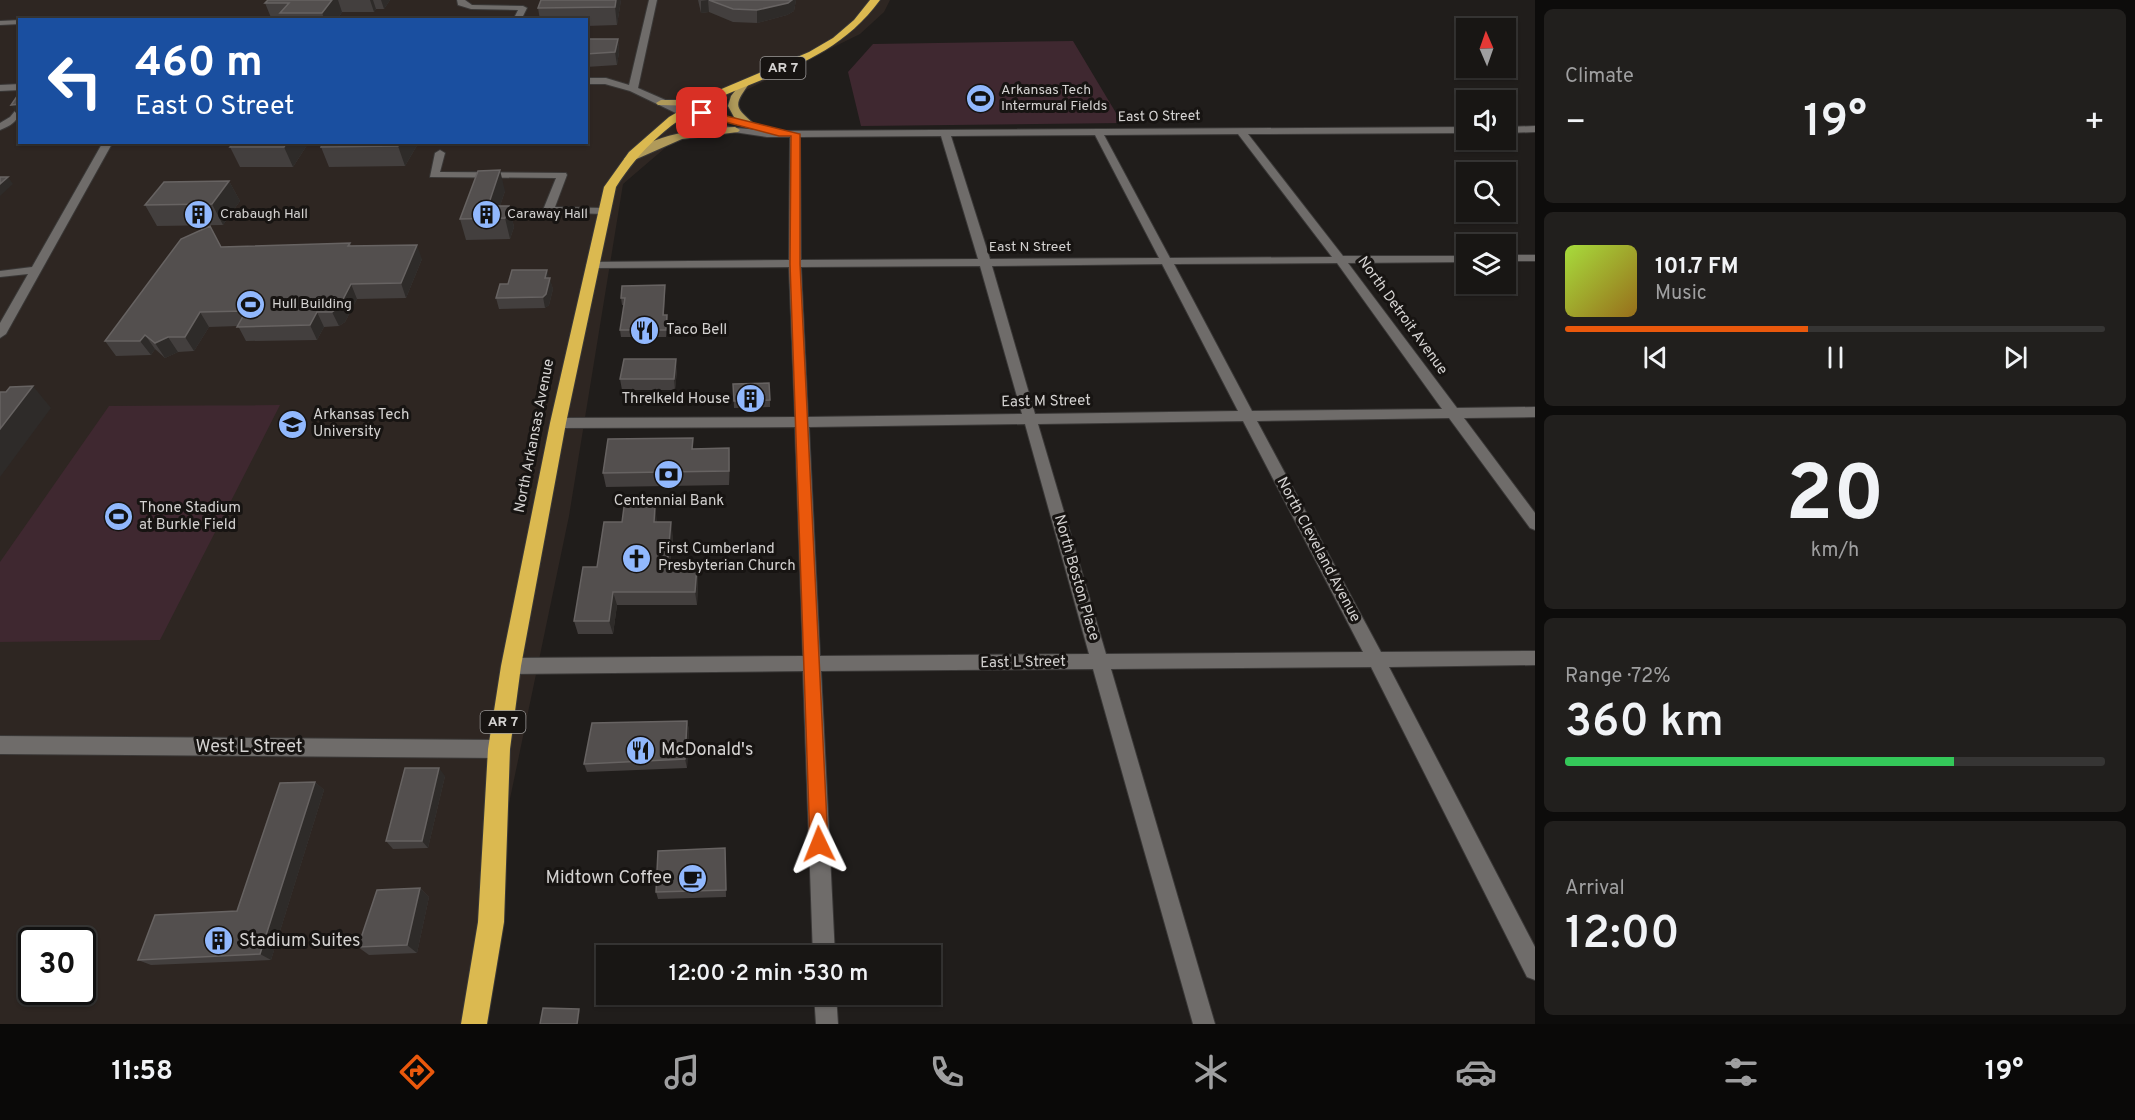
<!DOCTYPE html>
<html lang="en">
<head>
<meta charset="utf-8">
<style>
  :root { --surface:#181614; --page:#211f1d; --text:#f1f3f6; --muted:#9f9fa0; --line:#363534; --accent:#ea580c }
  body { margin:0; font-family:Overpass,sans-serif; background:var(--page); color:var(--text); height:100vh; display:flex; flex-direction:column; font-size:22px; white-space:nowrap }
  * { box-sizing:border-box; margin:0 }
  p { font-size:20px; color:var(--muted) }
  .icon { flex:none; width:33px; height:33px; fill:none; stroke:currentColor; stroke-width:2; stroke-linecap:round; stroke-linejoin:round }
  .map { position:relative; flex:1; overflow:hidden }
  .drawer { display:flex; flex-direction:column; gap:9px; padding:9px; background:#0d0c0b; width:600px }
  .drawer>* { flex:none }
  .top-card { position:absolute; left:18px; top:18px; width:570px; height:126px; border-radius:0px; box-shadow:0 2px 4px #0004,0 0 0 2px var(--line); background:#1a4fa0; color:#fff; overflow:hidden }
  .needle { width:39px; rotate:358deg }
  .fabs { position:absolute; left:1456px; top:18px; display:grid; gap:12px }
  .fabs a { display:grid; place-items:center; width:60px; height:60px; border-radius:0px; background:var(--surface); box-shadow:0 2px 4px #0004,0 0 0 2px var(--line); font-size:30px }
  .speed { position:absolute; left:18px; top:927px; display:flex; gap:12px; font-size:30px; font-weight:700; text-align:center }
  .speed>* { display:grid; place-content:center; width:78px; height:78px; border-radius:50%; background:var(--surface); box-shadow:0 2px 4px #0004,0 0 0 2px var(--line); line-height:1 }
  .speed .limit { border:3px solid #111; border-radius:9px; background:#fff; color:#111 }
  .pin { position:absolute; display:grid; place-items:center; width:51px; height:51px; color:#fff; margin:-26px; border-radius:12px; box-shadow:0 3px 9px #0006 }
  .me { position:absolute; width:66px; margin:-33px; rotate:358deg; stroke-linejoin:round; filter:drop-shadow(0 0 4px #0008) }
  .turn { display:flex; align-items:center; gap:21px; height:126px; padding:0 18px; font-size:27px }
  .turn .icon { width:78px; height:78px; stroke-width:2.5 }
  .turn b { display:block; font-size:42px; line-height:51px }
  .big { font-size:45px; font-weight:600; line-height:1.1 }
  .drawer .tile { flex:1; display:flex; flex-direction:column; justify-content:center; gap:9px; min-width:0; padding:0 21px; border-radius:9px; background:var(--page) }
  .drawer .dial { align-items:center; gap:0 }
  .dial b { font-size:78px; line-height:1 }
  .song { display:flex; align-items:center; gap:18px }
  .cover { width:72px; height:72px; border-radius:9px; background:linear-gradient(135deg,hsl(80 70% 55%),hsl(40 70% 35%)) }
  .played { height:6px; border-radius:3px; background:linear-gradient(90deg,var(--accent) 45%,var(--line) 45%) }
  .keys { display:flex; justify-content:space-around; direction:ltr }
  .heat { display:flex; justify-content:space-between; align-items:center; font-size:33px; direction:ltr }
  .charge { height:9px; border-radius:4px; background:linear-gradient(90deg,#34c759 72%,var(--line) 0) }
  .trip { position:absolute; left:596px; top:945px; width:345px; height:60px; border-radius:0px; background:var(--surface); box-shadow:0 2px 4px #0004,0 0 0 2px var(--line); font-weight:600; line-height:60px; text-align:center }
  .dock { display:flex; height:96px; justify-content:space-around; align-items:center; background:#0a0908; color:var(--muted) }
  .dock .icon { width:42px; height:42px }
  .dock .selected { color:var(--accent) }
  .dock b { font-size:27px; color:var(--text) }
  main { display:flex; flex:1; min-height:0 }
  .map>svg:first-child { display:block }
  .built { fill:#2e2622; fill-rule:evenodd }
  .green { fill:#3f2830 }
  .lines { fill:none; stroke-linecap:round; stroke-linejoin:round }
  .minor-casing { stroke:#3a3837; stroke-width:2 }
  .major-casing { stroke:#3a3837; stroke-width:2 }
  .highway-casing { stroke:#3a3837; stroke-width:2 }
  .minor { fill:#6f6c6a; fill-rule:evenodd }
  .major { fill:#b09a5a; fill-rule:evenodd }
  .highway { fill:#dbb950; fill-rule:evenodd }
  .wall { fill:#433f3e }
  .shaded-wall { fill:#2e2b29 }
  .building { fill:#534f4e; stroke:#676362; stroke-width:1.5 }
  .route { fill:#ea580c; stroke:#983908; stroke-width:1.5 }
  .labels { text-anchor:middle; dominant-baseline:central; stroke-width:6; stroke-linejoin:round; paint-order:stroke }
  .shield { fill:#171412; stroke:#9b9998; stroke-width:1.5 }
  .shield-label { font-size:14px; font-weight:bold; fill:#d4d2d1 }
  .far-poi-label { font-size:14px; fill:#d4d2d1; stroke:#171412; text-anchor:start }
  .far-street-label { font-size:14px; fill:#d4d2d1; stroke:#171412 }
  .street-label { font-size:15px; fill:#d4d2d1; stroke:#171412 }
  .poi-label { font-size:15px; fill:#d4d2d1; stroke:#171412; text-anchor:start }
  .near-street-label { font-size:18px; fill:#d4d2d1; stroke:#171412 }
  .near-poi-label { font-size:18px; fill:#d4d2d1; stroke:#171412; text-anchor:start }
</style>
</head>
<body>
<main>
<div class="map">
<svg width="1535" height="1024" viewBox="0 0 1535 1024">
  <rect width="100%" height="100%" fill="#201d1b"/>
  <path class="built" d="M0,0H890L884,12L860,34L714,106L623,184L569,516L463,1024H0ZM20,20H586V142H20ZM32,940H82V992H32Z"/>
  <path class="green" d="M1073,41L1122,123L861,126L848,72L873,44Z
    M280,405L160,640L0,642V562L109,406Z"/>
  <g class="lines">
    <defs>
      <path id="minor" d="M457,0H465L472,5L523,6L527,8L521,20H513L518,10L471,9L458,5Z
        M649,0H657L638,88L686,109L696,111L698,113L693,116C716,128 742,128 767,131L1467,127V133L1248,134L1343,256H1467V262L1348,263L1457,408L1535,407V417L1464,418L1535,513V530L1530,528L1449,418L1257,421L1381,652L1535,651V665L1389,667L1535,947V980L1527,977L1371,667L1111,669L1215,1024H1193L1093,669L821,671L835,956H813L803,671L511,674L505,671L502,666L505,661L511,658L803,656L795,427L558,428L551,423L558,418L795,417L789,267L592,268L586,265L592,262L789,260L790,137H767L707,128L630,91L605,84H586V78H606L629,85ZM1238,134L1332,257L1170,258L1104,135ZM1095,135L1159,258L990,259L951,136ZM941,136L978,259L801,260L800,137ZM1337,263L1442,409L1252,411L1174,264ZM1162,264L1238,411L1035,414L992,266ZM980,266L1022,414L808,417L801,267ZM1243,421L1363,652L1106,654L1038,424ZM1025,424L1089,654L820,656L809,427Z
        M20,20V24L0,25V21Z
        M20,84V90L0,91V85Z
        M20,105C20,120 13,125 0,130V123L10,117Z
        M1535,126V132L1506,133V127Z
        M103,142H113L6,334L0,338V323L28,274L0,277V271L32,267Z
        M440,150L445,153L440,172L566,173L567,175L555,207L603,208L608,211L603,214L544,212L543,210L556,178L430,177L435,153Z
        M1506,255H1535V261H1506Z
        M0,736L499,740L506,743L508,749L506,755L499,758L0,754Z
        M814,994H836L838,1024H816Z"/>
      <path id="major" d="M742,82L749,84C732,107 736,107 755,125L750,128L734,117L728,106L731,96Z
        M661,100H704L709,103L704,106L658,105L656,103Z
        M735,127L740,130L738,132L682,139L632,161L624,159C652,133 699,129 735,127Z"/>
      <path id="highway" d="M870,0H880C836,60 777,71 714,100C673,119 640,149 616,187L566,423L521,666L510,749L504,922L487,1024H461L478,922L488,749L501,666L550,423L604,187L629,152L669,117L705,96L809,52L833,38L854,20Z"/>
    </defs>
    <use href="#minor" class="minor-casing"/>
    <use href="#major" class="major-casing"/>
    <use href="#highway" class="highway-casing"/>
    <use href="#minor" class="minor"/>
    <use href="#major" class="major"/>
    <use href="#highway" class="highway"/>
  </g>
  <path class="wall" d="M268,0H390L384,9H376L374,12H342L337,20H272L265,3Z
    M621,0L617,25L586,26V20H540L538,8Z
    M698,0H796L794,11L787,15L757,23L733,22L709,12L701,13Z
    M586,39H618L619,52L617,65L586,67Z
    M234,142H309L293,167H240L230,147Z
    M323,142H419L405,166L329,167L321,147Z
    M229,181L240,201L223,225L157,226L145,205Z
    M505,191L500,206H509L514,227L510,239L466,240L460,219Z
    M350,243L351,246L422,259L406,298L357,299L345,322L339,326L324,327L317,340L246,341L238,326L209,327L194,351L178,352L165,358L155,349L151,355L116,356L105,341L221,247Z
    M549,278L553,289L549,305L545,308L499,309L496,298L508,284Z
    M665,285V292L664,315H667L668,323L666,337H621L620,330L624,305H622L621,298Z
    M677,370L675,390H622L620,379Z
    M733,384L770,400V407L734,408Z
    M694,449L730,463L729,485L606,487L603,473Z
    M657,522L673,536L670,566H697L698,580L697,605H617L613,634H578L574,621L597,567Z
    M687,721L689,730L687,768L587,772L584,764Z
    M445,776L428,848L393,849L386,841Z
    M315,782L324,790L271,960L151,965L138,960L237,911Z
    M725,848L726,897L658,899L656,892Z
    M420,888L429,897L417,953L369,955L358,947Z"/>
  <path class="shaded-wall" d="M332,0H338L342,12L337,20H325L322,13Z
    M370,0H373L376,9L374,12Z
    M381,0H390L384,9Z
    M616,0H621L617,25L615,7Z
    M708,0L709,12L701,13V1Z
    M792,0H796L794,11L787,15L757,23V10Z
    M618,39L619,52L617,65L615,52Z
    M20,104L19,118L11,105Z
    M287,142H309L293,167L284,147Z
    M400,142H419L405,166L398,146Z
    M500,170L505,191L496,218L488,206Z
    M8,177L13,184L0,196V184Z
    M229,181L240,201L223,225L212,204Z
    M509,206L514,227L510,239L505,218Z
    M417,245L422,259L406,298L401,283Z
    M547,270L553,289L549,305L545,308L543,297Z
    M351,284L357,299L345,322L339,326L332,312Z
    M200,312L209,327L194,351L185,337Z
    M317,312L324,327L317,340L310,325Z
    M667,315L668,323L666,337V330Z
    M145,335L155,349L151,355L140,341Z
    M168,337L178,352L165,358L155,343Z
    M676,359L677,370L675,390L674,379Z
    M33,386L51,408L0,477V429Z
    M729,448L730,463L729,485Z
    M655,507L657,521L656,536L654,522Z
    M671,522L673,536L669,580L667,566Z
    M697,566L698,580L697,605L695,592Z
    M613,592L617,605L613,634L609,621Z
    M687,721L689,730L687,768L685,759Z
    M439,768L445,776L428,848L422,841Z
    M315,782L324,790L271,960L260,954Z
    M725,848L726,856V897V890Z
    M420,888L429,897L417,953L407,945Z
    M579,1009L580,1011L578,1024H577Z"/>
  <path class="building" d="M268,0H332L322,13H280L289,3H265Z
    M541,0H616L615,7L538,8Z
    M709,0H792L788,3L757,10L733,9Z
    M586,39H618L615,52L586,54Z
    M20,92V104L11,105Z
    M234,142H287L284,147H230Z
    M323,142H400L398,146L321,147Z
    M500,170L488,206H509L505,218L460,219L478,171Z
    M0,177H8L0,184Z
    M229,181L212,204L145,205L164,182Z
    M210,226L221,247L350,243L348,246L417,245L401,283L351,284L339,307L332,312H317L310,325L237,327L246,311L200,312L185,337H168L155,343L145,335L140,341H105L181,239Z
    M512,270H547L545,278H550L546,294L543,297L496,298L500,284H508Z
    M665,285L663,315H667L666,330H620L625,298H621L622,286Z
    M624,359H676L674,379H620Z
    M769,383L770,400L734,401L733,384Z
    M33,386L0,429V392H6L10,387Z
    M693,438L692,449L729,448V471L603,473L608,439Z
    M624,507H655L654,522H671L667,566H697L695,592H613L609,621H574L583,567H597L604,522H622Z
    M687,721L685,759L584,764L592,723Z
    M405,768H439L422,841H386Z
    M315,782L260,954L138,960L155,915L237,911L280,783Z
    M725,848L726,890L656,892L658,851Z
    M420,888L407,945L358,947L377,890Z
    M543,1008L579,1009L577,1024H540Z"/>
  <path class="route" d="M702,110L800,134V264L828,844L826,850L819,853L813,850L810,844L790,264L791,136H779L699,115Z"/>
  <defs>
    <symbol id="stadium-disc" viewBox="-11 -11 22 22"><circle r="9.5" fill="#91b8fd" stroke="#171412"/><path d="M0-5a6.5 5 0 1 0 0 10a6.5 5 0 1 0 0-10ZM-3.5-1.8h7v3.6h-7Z" fill="#111"/></symbol>
    <symbol id="building-disc" viewBox="-11 -11 22 22"><circle r="9.5" fill="#91b8fd" stroke="#171412"/><path d="M-4-6H4V6H1V3H-1V6H-4ZM-2.5-4.3h1.7v1.8h-1.7ZM.8-4.3h1.7v1.8H.8ZM-2.5-1h1.7V.8h-1.7ZM.8-1h1.7V.8H.8Z" fill="#111"/></symbol>
    <symbol id="restaurant-disc" viewBox="-11 -11 22 22"><circle r="9.5" fill="#91b8fd" stroke="#171412"/><path d="M-5-6h1v4h1v-4h1v4h1v-4h1v5L-1.5 .5V6h-2V.5L-5-1ZM5-6V6H3V1.5H1.5Q1.5-4 5-6Z" fill="#111"/></symbol>
    <symbol id="university-disc" viewBox="-11 -11 22 22"><circle r="9.5" fill="#91b8fd" stroke="#171412"/><path d="M0-5L7-2L0 1L-7-2ZM-4 1L0 2.5L4 1V4Q0 6-4 4Z" fill="#111"/></symbol>
    <symbol id="bank-disc" viewBox="-11 -11 22 22"><circle r="9.5" fill="#91b8fd" stroke="#171412"/><path d="M-6-4H6V4H-6ZM0-2.3a2.3 2.3 0 1 0 0 4.6a2.3 2.3 0 1 0 0-4.6Z" fill="#111"/></symbol>
    <symbol id="church-disc" viewBox="-11 -11 22 22"><circle r="9.5" fill="#91b8fd" stroke="#171412"/><path d="M-1.2-6h2.4v3.5h3.3v2.4h-3.3V6h-2.4V-.1h-3.3v-2.4h3.3Z" fill="#111"/></symbol>
    <symbol id="cafe-disc" viewBox="-11 -11 22 22"><circle r="9.5" fill="#91b8fd" stroke="#171412"/><path d="M-5.5-4.5H6V0H3Q3 3.5 0 3.5H-2.5Q-5.5 3.5-5.5 0ZM3-3.2v2h1.7v-2ZM-6 4.5H4V6H-6Z" fill="#111"/></symbol>
  </defs>
  <g fill-rule="evenodd">
    <use href="#stadium-disc" x="964" y="82" width="33" height="33"/>
    <use href="#building-disc" x="182" y="198" width="33" height="33"/>
    <use href="#building-disc" x="470" y="198" width="33" height="33"/>
    <use href="#stadium-disc" x="234" y="288" width="33" height="33"/>
    <use href="#restaurant-disc" x="628" y="314" width="33" height="33"/>
    <use href="#building-disc" x="734" y="382" width="33" height="33"/>
    <use href="#university-disc" x="276" y="408" width="33" height="33"/>
    <use href="#bank-disc" x="652" y="458" width="33" height="33"/>
    <use href="#stadium-disc" x="102" y="500" width="33" height="33"/>
    <use href="#church-disc" x="620" y="542" width="33" height="33"/>
    <use href="#restaurant-disc" x="624" y="734" width="33" height="33"/>
    <use href="#cafe-disc" x="676" y="862" width="33" height="33"/>
    <use href="#building-disc" x="202" y="924" width="33" height="33"/>
  </g>
  <g class="labels">
    <g class="shield">
      <rect x="760.5" y="57" width="45" height="22" rx="4.5"/>
      <rect x="480.5" y="711" width="45" height="22" rx="4.5"/>
    </g>
    <g class="shield-label">
      <text x="783" y="68">AR 7</text>
      <text x="503" y="722">AR 7</text>
    </g>
    <g class="far-poi-label">
      <text x="1001" y="90">Arkansas Tech<tspan x="1001" dy="16">Intermural Fields</tspan></text>
      <text x="220" y="214">Crabaugh Hall</text>
      <text x="507" y="214">Caraway Hall</text>
      <text x="272" y="304">Hull Building</text>
    </g>
    <g class="far-street-label">
      <text transform="translate(1159 117) rotate(-1)">East O Street</text>
      <text x="1030" y="247">East N Street</text>
    </g>
    <g class="street-label">
      <text transform="translate(1402 316) rotate(54)">North Detroit Avenue</text>
      <text transform="translate(1046 402) rotate(-1)">East M Street</text>
      <text transform="translate(535 436) rotate(-79)">North Arkansas Avenue</text>
      <text transform="translate(1318 550) rotate(62)">North Cleveland Avenue</text>
      <text transform="translate(1076 578) rotate(74)">North Boston Place</text>
      <text transform="translate(1023 663) rotate(-1)">East L Street</text>
    </g>
    <g class="poi-label">
      <text x="666" y="330">Taco Bell</text>
      <text x="730" y="399" text-anchor="end">Threlkeld House</text>
      <text x="313" y="415">Arkansas Tech<tspan x="313" dy="17">University</tspan></text>
      <text x="669" y="501" text-anchor="middle">Centennial Bank</text>
      <text x="139" y="508">Thone Stadium<tspan x="139" dy="17">at Burkle Field</tspan></text>
      <text x="658" y="549">First Cumberland<tspan x="658" dy="17">Presbyterian Church</tspan></text>
    </g>
    <g class="near-street-label">
      <text x="249" y="747">West L Street</text>
    </g>
    <g class="near-poi-label">
      <text x="661" y="750">McDonald's</text>
      <text x="672" y="878" text-anchor="end">Midtown Coffee</text>
      <text x="239" y="941">Stadium Suites</text>
    </g>
  </g>
</svg>
<div class="fabs">
<a><svg class="needle" viewBox="-14 -14 28 28"><path d="M0-13l5 13h-10z" fill="#e53935"/><path d="M0 13l5-13h-10z" fill="#9f9fa0"/></svg></a>
<a><svg class="icon" aria-label="sound" viewBox="0 0 24 24"><path d="M4 9h4l5-4v14l-5-4H4zM17 9q2 3 0 6"/></svg></a>
<a><svg class="icon" aria-label="search" viewBox="0 0 24 24"><circle cx="10" cy="10" r="6"/><path d="M15 15l6 6"/></svg></a>
<a><svg class="icon" aria-label="layers" viewBox="0 0 24 24"><path d="M12 4l9 5-9 5-9-5zM3 14l9 5 9-5"/></svg></a>
</div>
<div class="speed"><div class="limit">30</div></div>
<div class="pin" style="left:702px;top:113px;background:#d93025"><svg class="icon" aria-label="arrive" viewBox="0 0 24 24"><path d="M6 21V4h12l-3 4 3 4H6"/></svg></div>
<svg class="me" style="left:819px;top:844px" viewBox="-20 -20 40 40"><path d="M0-17L14 15 0 8-14 15z" fill="#ea580c" stroke="#fff" stroke-width="4"/></svg>
<div class="trip">12:00 · 2 min · 530 m</div>
<div class="top-card">
<div class="turn"><svg class="icon" aria-label="left" viewBox="0 0 24 24"><path d="M17 20v-9H6M10 6l-5 5 5 5"/></svg><div><b>460 m</b>East O Street</div></div>
</div>
</div>
<section class="drawer">
<div class="tile"><p>Climate</p>
<div class="heat"><a>−</a><b class="big">19°</b><a>+</a></div>
</div>
<div class="tile">
<div class="song"><i class="cover"></i><div><b>101.7 FM</b><p>Music</p></div></div>
<div class="played"></div>
<div class="keys"><svg class="icon" aria-label="previous" viewBox="0 0 24 24"><path d="M18 5L8 12l10 7zM5 5v14"/></svg><svg class="icon" aria-label="pause" viewBox="0 0 24 24"><path d="M8 5v14M16 5v14"/></svg><svg class="icon" aria-label="next" viewBox="0 0 24 24"><path d="M6 5l10 7-10 7zM19 5v14"/></svg></div>
</div>
<div class="tile dial"><b>20</b><p>km/h</p></div>
<div class="tile"><p>Range · 72%</p><b class="big">360 km</b><div class="charge"></div></div>
<div class="tile"><p>Arrival</p><b class="big">12:00</b></div>
</section>
</main>
<nav class="dock">
<b>11:58</b>
<svg class="icon selected" aria-label="directions" viewBox="0 0 24 24"><path d="M12 3l9 9-9 9-9-9zM9 14v-3h6M13 9l2 2-2 2"/></svg>
<svg class="icon" aria-label="music" viewBox="0 0 24 24"><path d="M9 18V5l10-2v13"/><circle cx="6" cy="18" r="3"/><circle cx="16" cy="16" r="3"/></svg>
<svg class="icon" aria-label="phone" viewBox="0 0 24 24"><path d="M5 4h4l2 5-3 2q2 4 5 5l2-3 5 2v4C11 20 4 13 5 4z"/></svg>
<svg class="icon" aria-label="climate" viewBox="0 0 24 24"><path d="M12 3v18M4 7l16 10M4 17L20 7"/></svg>
<svg class="icon" aria-label="car" viewBox="0 0 24 24"><path d="M5 17H2v-5l4-1 3-4h7l3 4 3 1v5h-3M9 17h6M6 11h13"/><circle cx="7" cy="17" r="2"/><circle cx="17" cy="17" r="2"/></svg>
<svg class="icon" aria-label="filters" viewBox="0 0 24 24"><path d="M4 7h16M4 17h16"/><circle cx="9" cy="7" r="2"/><circle cx="15" cy="17" r="2"/></svg>
<b>19°</b>
</nav>
</body>
</html>
